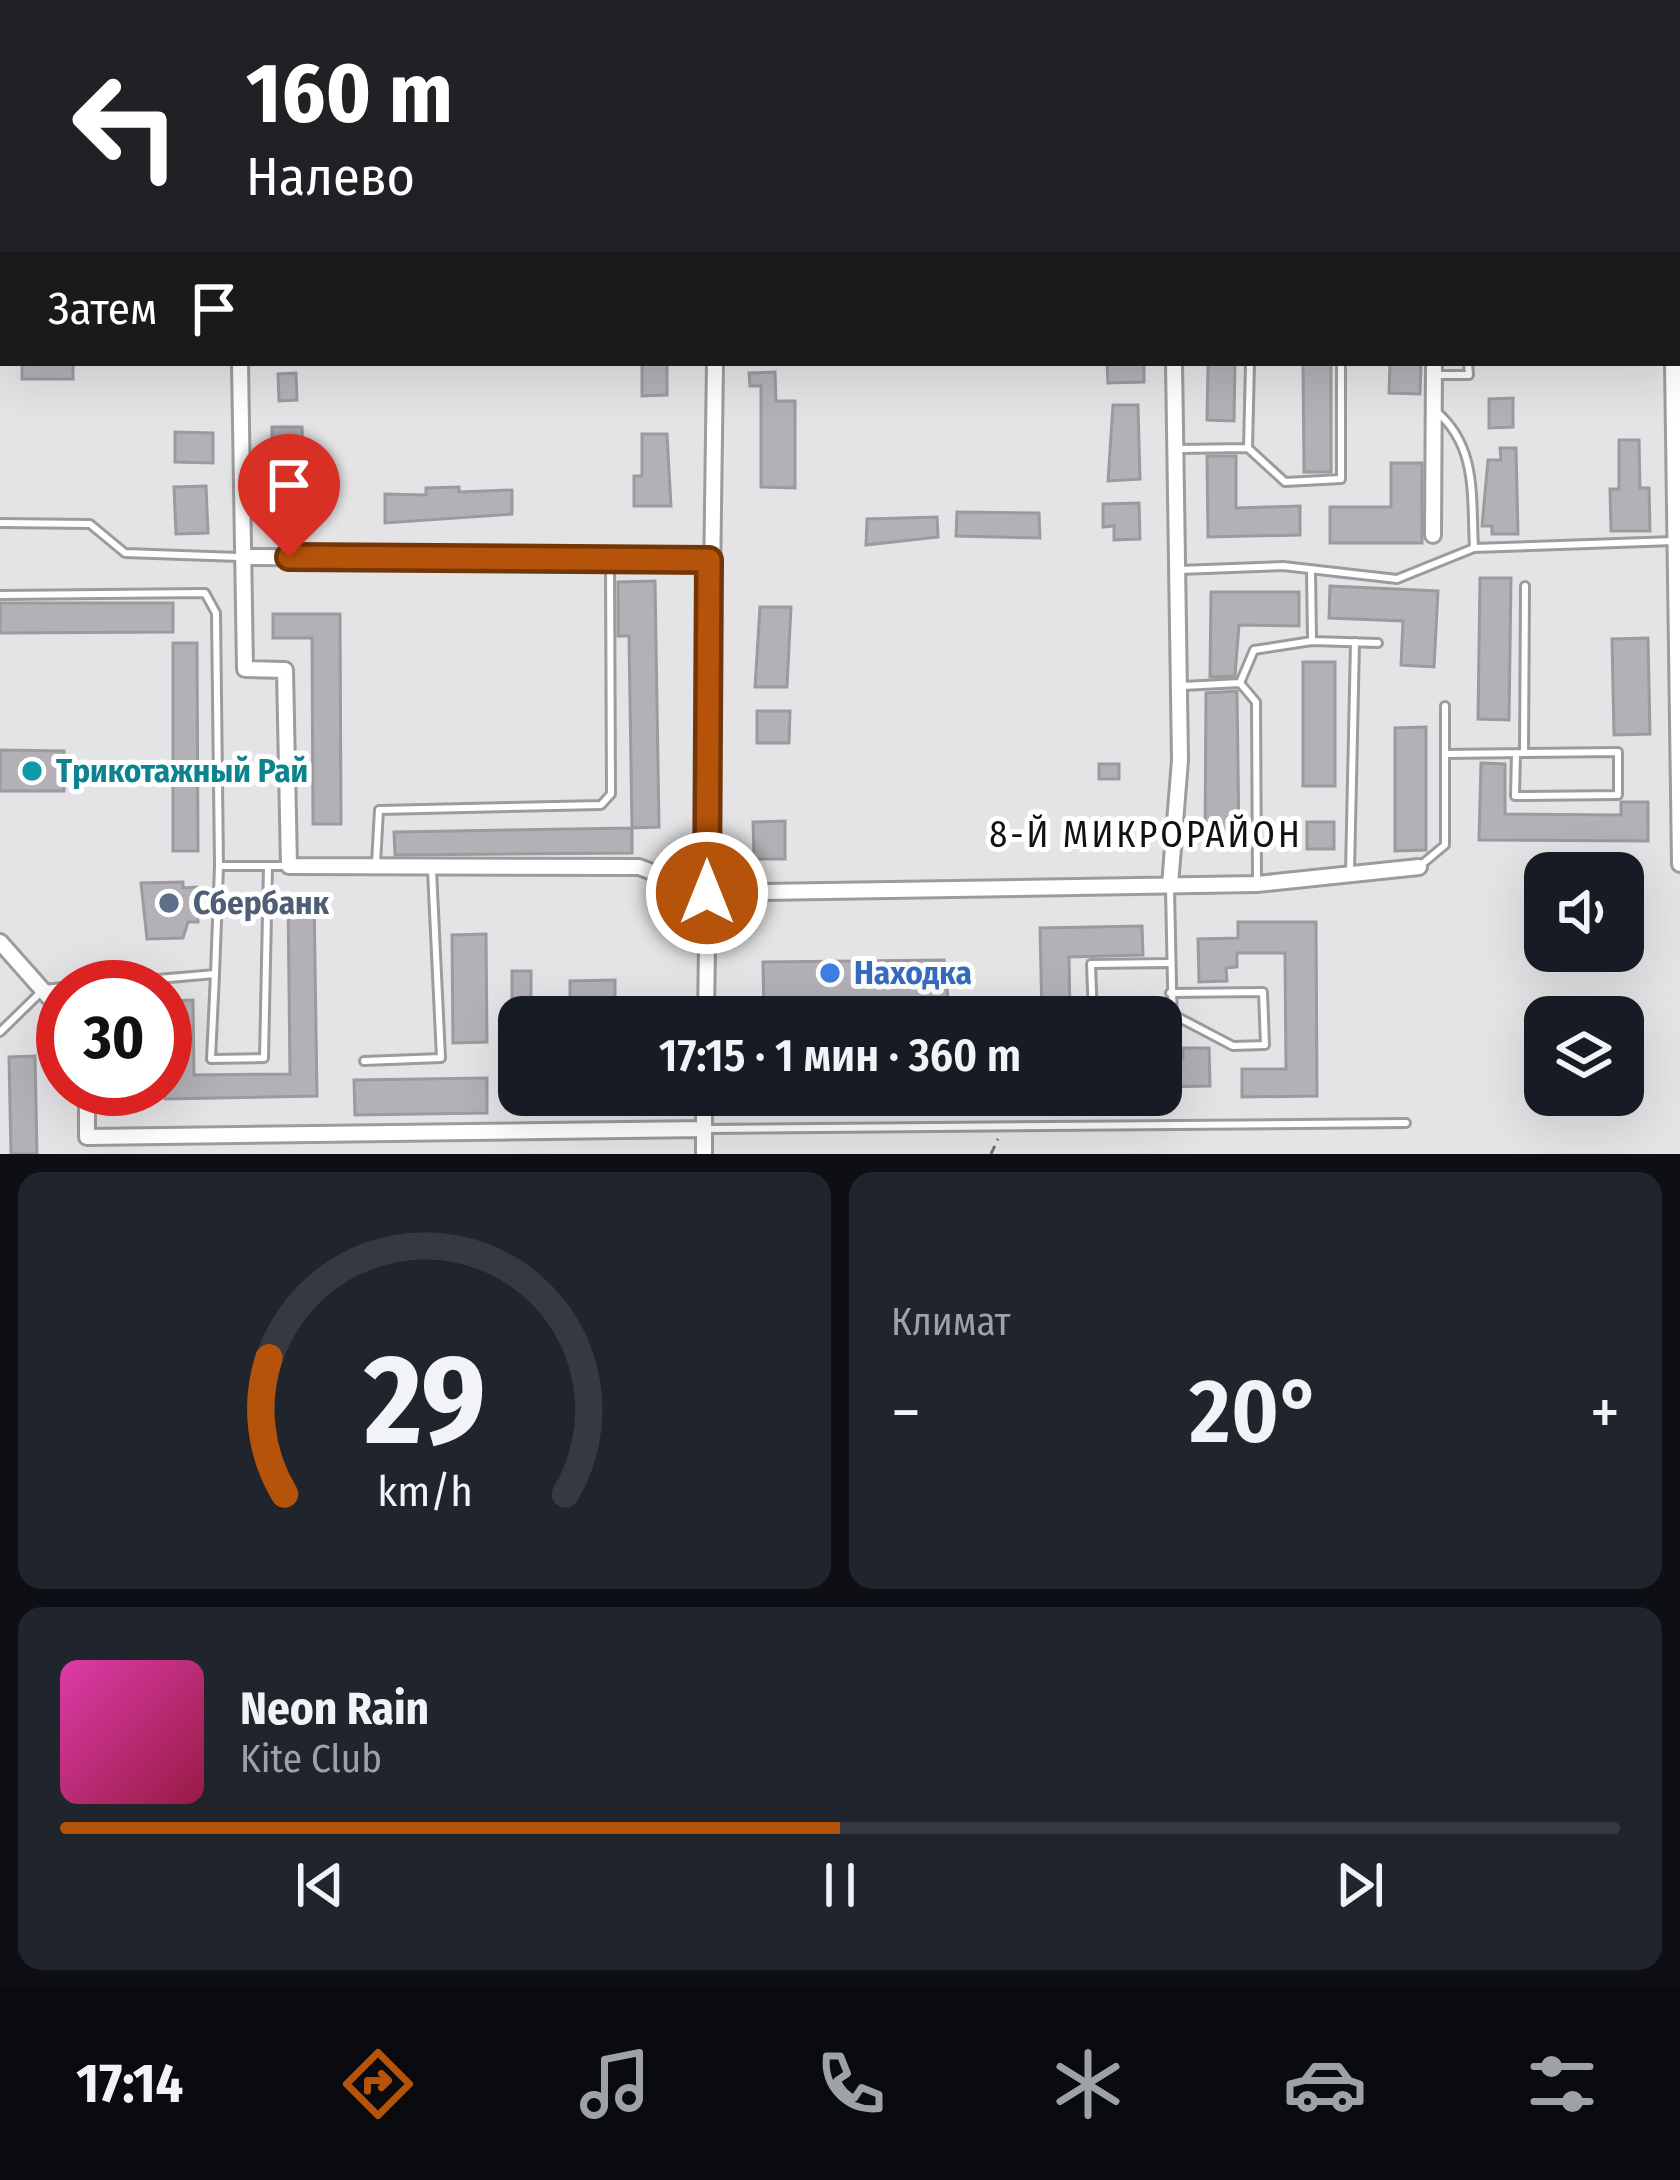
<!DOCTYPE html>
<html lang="ru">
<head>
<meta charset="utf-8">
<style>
  :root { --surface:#171b24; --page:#20242c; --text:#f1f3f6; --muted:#9ea1a6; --line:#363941; --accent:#b45309 }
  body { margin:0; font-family:"Fira Sans Condensed",sans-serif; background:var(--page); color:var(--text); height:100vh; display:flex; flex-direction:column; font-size:45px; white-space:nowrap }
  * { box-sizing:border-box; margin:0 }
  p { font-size:39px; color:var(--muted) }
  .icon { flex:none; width:66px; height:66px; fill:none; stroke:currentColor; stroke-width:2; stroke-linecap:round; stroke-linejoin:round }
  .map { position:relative; height:1154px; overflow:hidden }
  .details { display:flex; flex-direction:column; gap:18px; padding:18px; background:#0d0f14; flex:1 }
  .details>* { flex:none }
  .hud { position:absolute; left:0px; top:0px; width:1680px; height:366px; box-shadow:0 12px 48px #0002; background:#202124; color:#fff; overflow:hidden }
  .fabs { position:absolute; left:1524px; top:852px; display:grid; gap:24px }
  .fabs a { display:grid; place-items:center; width:120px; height:120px; border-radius:24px; background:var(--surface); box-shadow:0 12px 48px #0002; font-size:60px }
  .speed { position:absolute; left:36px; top:960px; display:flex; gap:24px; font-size:60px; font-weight:700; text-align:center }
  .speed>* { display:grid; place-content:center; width:156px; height:156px; border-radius:50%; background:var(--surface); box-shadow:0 12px 48px #0002; line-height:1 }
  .speed .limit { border:18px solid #d22; background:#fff; color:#111 }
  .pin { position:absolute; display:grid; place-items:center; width:102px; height:102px; color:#fff; margin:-123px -51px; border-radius:50% 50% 50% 0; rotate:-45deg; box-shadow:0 0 12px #0007 }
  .pin .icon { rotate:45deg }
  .me { position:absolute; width:132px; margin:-66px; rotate:0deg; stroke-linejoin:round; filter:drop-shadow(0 0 9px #0008) }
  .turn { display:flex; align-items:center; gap:42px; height:252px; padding:0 48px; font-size:54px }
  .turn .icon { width:156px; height:156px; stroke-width:2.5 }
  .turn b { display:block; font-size:84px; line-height:102px }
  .then { display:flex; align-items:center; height:114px; padding:0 48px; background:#0003; gap:24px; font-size:45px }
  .big { font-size:90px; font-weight:600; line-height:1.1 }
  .details .widget { flex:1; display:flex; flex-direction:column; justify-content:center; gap:18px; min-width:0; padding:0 42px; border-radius:24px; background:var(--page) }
  .details .dial { align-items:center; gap:0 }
  .dial svg { height:312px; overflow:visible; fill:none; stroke:var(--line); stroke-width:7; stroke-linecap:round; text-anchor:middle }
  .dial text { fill:var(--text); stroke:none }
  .song { display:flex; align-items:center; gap:36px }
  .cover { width:144px; height:144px; border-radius:18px; background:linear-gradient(135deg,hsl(320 70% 55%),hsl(340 70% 35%)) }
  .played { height:12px; border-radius:6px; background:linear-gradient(90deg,var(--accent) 50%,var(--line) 50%) }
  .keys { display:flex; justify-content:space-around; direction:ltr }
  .heat { display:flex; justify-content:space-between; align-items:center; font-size:66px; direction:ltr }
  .details .tiles { flex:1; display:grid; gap:18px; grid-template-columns:1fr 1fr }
  .widget:last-child { grid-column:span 2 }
  .trip { position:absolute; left:498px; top:996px; width:684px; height:120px; border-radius:24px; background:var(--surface); box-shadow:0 12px 48px #0002; font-weight:600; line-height:120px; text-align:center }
  .menu { display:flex; height:192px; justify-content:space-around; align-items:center; background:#090b0e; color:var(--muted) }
  .menu .icon { width:84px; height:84px }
  .menu .current { color:var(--accent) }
  .menu b { font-size:54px; color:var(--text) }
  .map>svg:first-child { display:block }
  .building { fill:#b3b1b5; stroke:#9c9a9e; stroke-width:3 }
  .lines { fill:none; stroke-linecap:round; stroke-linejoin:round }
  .service-casing { stroke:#9c9c9f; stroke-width:12 }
  .minor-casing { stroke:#9c9c9f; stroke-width:20 }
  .path { stroke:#727275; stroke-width:3; stroke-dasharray:9 6; stroke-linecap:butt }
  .service { stroke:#fff; stroke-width:6 }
  .minor { stroke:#fff; stroke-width:14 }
  .route-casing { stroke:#753606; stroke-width:30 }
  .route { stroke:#b45309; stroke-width:21 }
  .culture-dot { fill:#0f9aa8; stroke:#fff; stroke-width:4.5 }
  .service-dot { fill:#5c6f8a; stroke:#fff; stroke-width:4.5 }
  .shop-dot { fill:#3f7fe0; stroke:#fff; stroke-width:4.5 }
  .labels { text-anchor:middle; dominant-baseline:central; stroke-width:10; stroke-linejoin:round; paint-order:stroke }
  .culture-label { font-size:33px; font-weight:bold; fill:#0d838f; stroke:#fff; text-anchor:start }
  .service-label { font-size:33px; font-weight:bold; fill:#4e5e75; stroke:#fff; text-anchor:start }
  .shop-label { font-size:33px; font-weight:bold; fill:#366cbe; stroke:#fff; text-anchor:start }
  .neighbourhood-label { font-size:36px; letter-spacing:3px; fill:#111113; stroke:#fff }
</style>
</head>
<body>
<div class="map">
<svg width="1680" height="1154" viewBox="0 0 1680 1154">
  <rect width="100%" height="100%" fill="#e4e4e7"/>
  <path class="building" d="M22,363H73V379H22Z
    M642,363H667V395L642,396Z
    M1107,363H1144V382L1108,383Z
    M1208,363H1235L1234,421L1207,420Z
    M1303,363H1331V472H1304Z
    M1390,363H1421L1420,394L1389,393Z
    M775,372L776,401H795V488L761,487V386H750L749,373Z
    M296,373L297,400L279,401L278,374Z
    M1513,398V427L1489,428V399Z
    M1113,405H1138L1140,479L1108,481Z
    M272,427H302L303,459L272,460Z
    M175,432L213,433V463L175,462Z
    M642,434H667L671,506H634V476H642Z
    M1619,440H1639L1640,488H1649L1650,531H1611L1610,489H1619Z
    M1500,448H1516L1518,534H1492V526H1482L1488,460H1501Z
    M1207,456H1236V508L1300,506V535L1208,537Z
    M1391,463H1422V543H1330V507H1391Z
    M311,483L312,511H278V484Z
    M206,486L208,533L176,534L174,487Z
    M459,487V492L512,490V514L385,523V494L426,495V488Z
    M1139,503L1140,539L1114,540V526L1103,527V504Z
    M957,512L1039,513L1040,538L956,536Z
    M937,517L938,537L866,545L867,519Z
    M1480,578H1511L1509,720L1478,719Z
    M655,581L659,827L632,828L629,636H618V582Z
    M1330,586L1438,591L1434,667L1401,665L1403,621L1329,618Z
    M1211,592H1299V626L1239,625L1235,676L1210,677Z
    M0,603H173V632L0,633Z
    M760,607H791L787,687H755Z
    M273,614H340L341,824H313L312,638H273Z
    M1648,638L1650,734L1614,735L1612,639Z
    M173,643H197L198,851H173Z
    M1303,662H1335V786H1303Z
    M1237,691L1239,839H1205L1206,693Z
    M757,711H790L789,743H757Z
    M1426,727V850L1395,851V728Z
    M0,750L64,751V791H0Z
    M1481,763L1505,764V814L1621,815V802H1648V841L1479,840Z
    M1099,764H1119V779H1099Z
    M785,821V859H754L753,822Z
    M1307,822H1334V849H1307Z
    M632,828V853L395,855L394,832Z
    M183,882V888L197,887L198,922H188L183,938L147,939L141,883Z
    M288,896H314L317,1096L165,1099V1001L193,1000L194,1075L290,1074Z
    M1238,922H1316L1317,1096L1242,1097V1069H1286L1285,953H1237V967L1226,968L1227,981L1199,982L1198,939L1238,938Z
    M1142,926L1143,955L1069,957L1070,1017H1042L1040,928Z
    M486,934L487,1042L453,1043L452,935Z
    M944,960L950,1017H764L763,962Z
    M512,971H531V1017H512Z
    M615,980V1017H581L580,1009H570V981Z
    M1183,1048H1209L1210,1086L1161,1087V1060L1183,1059Z
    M35,1056L37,1154H11L9,1057Z
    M487,1078V1113L355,1115L354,1080Z
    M765,1095H944L945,1107L765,1109Z"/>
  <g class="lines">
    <defs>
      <path id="service" d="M1437,375H1469L1468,363
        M1248,448L1250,363
        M1178,449L1248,448L1285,482L1341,479V363
        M0,523L90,524L125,553L239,557
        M1474,548L1674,541
        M1179,570L1283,566L1397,579L1474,548C1471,496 1478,447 1436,411
        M1311,571L1312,639
        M0,595L205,593L216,613L219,866
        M1240,683L1254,650L1312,641L1378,643
        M1183,686L1240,683L1256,702L1257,883
        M1524,753L1525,586
        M1445,754L1618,752V795L1515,796L1516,753
        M376,863L379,810L601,805L611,794L610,563
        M1421,865L1445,845V706
        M1350,872L1355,642
        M215,974L211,1059L264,1058L268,866
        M66,987L215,974L219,866H286
        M1170,993L1263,992L1265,1045L1233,1046L1172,1014
        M1093,1017L1091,964L1168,963
        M0,1032L44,989L63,987
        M1161,1032H1173L1170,889
        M364,1061L441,1058L432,870
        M707,1129L1406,1123"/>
      <path id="minor" d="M235,0V3
        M714,0V3
        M1665,0V3
        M1198,3V0
        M1677,244H1680
        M0,256H3
        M240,363L245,669L285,670L289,866L639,867L707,893L1257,884L1419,867
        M1673,363L1680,864
        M1433,535L1434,363
        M243,557L709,560
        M1170,885L1180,760L1174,363
        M0,942L63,1013
        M706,1017L715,363
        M87,1089V1137L704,1129
        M704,1154V1095"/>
    </defs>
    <use href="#service" class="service-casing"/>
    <use href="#minor" class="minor-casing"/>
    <path class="path" d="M991,1154L998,1139"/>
    <use href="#service" class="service"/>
    <use href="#minor" class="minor"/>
  </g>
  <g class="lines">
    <defs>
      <path id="route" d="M289,557L709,560L707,893"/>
    </defs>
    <use href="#route" class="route-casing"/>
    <use href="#route" class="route"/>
  </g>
  <circle class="culture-dot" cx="32" cy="771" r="12"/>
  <circle class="service-dot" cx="169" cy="903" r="12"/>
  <circle class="shop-dot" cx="830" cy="973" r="12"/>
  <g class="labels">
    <g class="culture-label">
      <text x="56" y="771">Трикотажный Рай</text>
    </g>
    <g class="service-label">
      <text x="193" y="903">Сбербанк</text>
    </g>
    <g class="shop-label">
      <text x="854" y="973">Находка</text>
    </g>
    <g class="neighbourhood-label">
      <text x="1146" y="835">8-Й МИКРОРАЙОН</text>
    </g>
  </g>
</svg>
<div class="fabs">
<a><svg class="icon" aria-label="sound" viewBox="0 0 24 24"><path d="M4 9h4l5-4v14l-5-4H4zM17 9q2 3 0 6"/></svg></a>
<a><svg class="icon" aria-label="layers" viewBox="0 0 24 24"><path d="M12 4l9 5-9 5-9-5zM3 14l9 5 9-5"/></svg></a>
</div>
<div class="speed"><div class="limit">30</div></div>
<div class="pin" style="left:289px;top:557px;background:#d93025"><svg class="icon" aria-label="arrive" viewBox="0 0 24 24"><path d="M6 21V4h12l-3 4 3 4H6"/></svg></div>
<svg class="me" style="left:707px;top:893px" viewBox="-20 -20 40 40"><circle r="17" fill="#b45309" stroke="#fff" stroke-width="3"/><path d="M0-11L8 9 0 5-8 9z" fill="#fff"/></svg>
<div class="trip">17:15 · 1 мин · 360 m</div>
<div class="hud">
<div class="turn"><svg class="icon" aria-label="left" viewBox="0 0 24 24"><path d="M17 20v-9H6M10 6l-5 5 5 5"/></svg><div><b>160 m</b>Налево</div></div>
<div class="then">Затем<svg class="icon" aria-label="arrive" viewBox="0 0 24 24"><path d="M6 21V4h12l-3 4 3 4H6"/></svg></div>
</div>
</div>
<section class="details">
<div class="tiles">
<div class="widget dial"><svg viewBox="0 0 100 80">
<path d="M14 69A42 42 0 1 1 86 69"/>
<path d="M14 69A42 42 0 0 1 10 34" stroke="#b45309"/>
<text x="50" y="56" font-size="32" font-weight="700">29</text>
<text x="50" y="72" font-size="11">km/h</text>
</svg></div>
<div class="widget"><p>Климат</p>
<div class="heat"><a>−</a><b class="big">20°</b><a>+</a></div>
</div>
<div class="widget">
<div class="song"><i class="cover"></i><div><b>Neon Rain</b><p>Kite Club</p></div></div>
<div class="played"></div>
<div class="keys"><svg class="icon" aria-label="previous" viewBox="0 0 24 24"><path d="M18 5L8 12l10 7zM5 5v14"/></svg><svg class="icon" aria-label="pause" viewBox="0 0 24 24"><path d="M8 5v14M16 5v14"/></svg><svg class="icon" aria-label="next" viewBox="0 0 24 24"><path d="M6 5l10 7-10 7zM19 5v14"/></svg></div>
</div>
</div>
</section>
<nav class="menu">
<b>17:14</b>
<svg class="icon current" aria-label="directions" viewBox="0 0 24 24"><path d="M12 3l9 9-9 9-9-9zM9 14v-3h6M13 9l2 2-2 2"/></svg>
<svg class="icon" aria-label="music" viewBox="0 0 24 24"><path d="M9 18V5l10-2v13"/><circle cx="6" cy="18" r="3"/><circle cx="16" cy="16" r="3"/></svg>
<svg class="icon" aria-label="phone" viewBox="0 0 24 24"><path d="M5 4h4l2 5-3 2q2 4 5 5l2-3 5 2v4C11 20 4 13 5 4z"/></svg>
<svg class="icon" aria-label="climate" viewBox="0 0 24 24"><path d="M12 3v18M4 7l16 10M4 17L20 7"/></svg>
<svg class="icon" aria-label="car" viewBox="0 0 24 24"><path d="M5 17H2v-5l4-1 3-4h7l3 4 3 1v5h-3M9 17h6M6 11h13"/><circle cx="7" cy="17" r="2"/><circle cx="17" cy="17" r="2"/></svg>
<svg class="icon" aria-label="filters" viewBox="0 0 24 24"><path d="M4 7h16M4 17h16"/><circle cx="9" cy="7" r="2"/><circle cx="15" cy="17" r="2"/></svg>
</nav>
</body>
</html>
